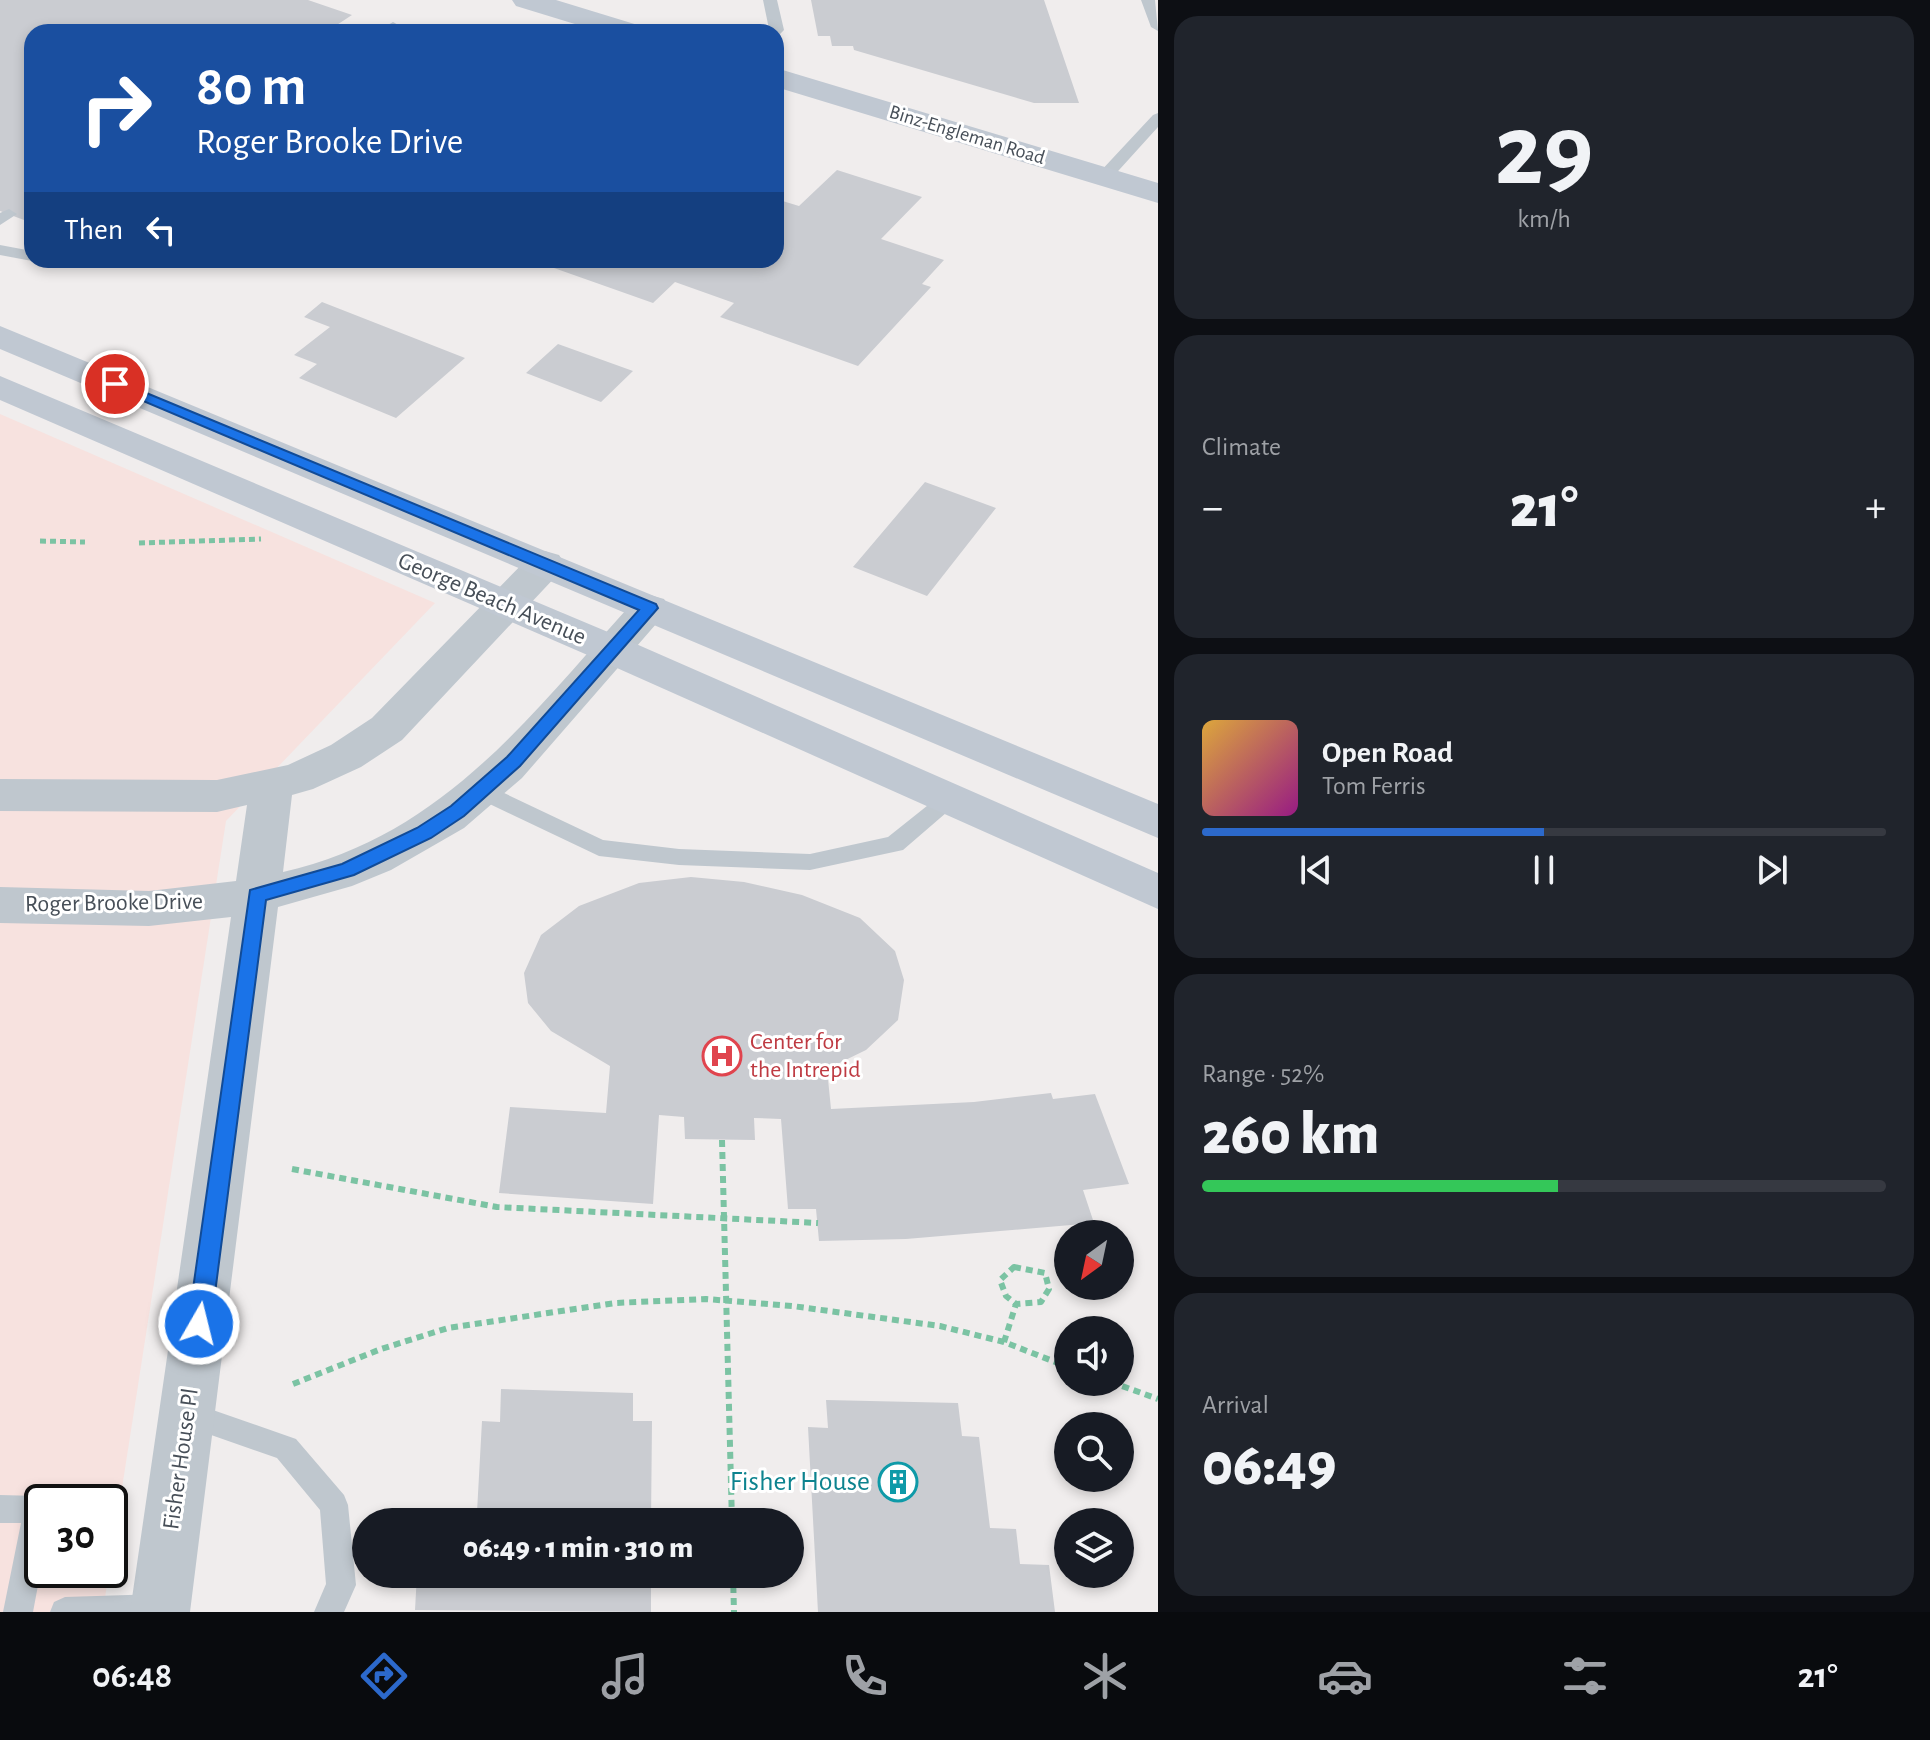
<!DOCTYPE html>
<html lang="en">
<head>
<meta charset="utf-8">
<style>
  :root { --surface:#171b24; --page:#20242c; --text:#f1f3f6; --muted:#9ea1a6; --line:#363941; --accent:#2c69cb }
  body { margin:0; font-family:"Alegreya Sans",sans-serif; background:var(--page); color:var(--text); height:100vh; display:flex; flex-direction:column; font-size:30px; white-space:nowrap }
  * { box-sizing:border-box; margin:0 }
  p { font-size:26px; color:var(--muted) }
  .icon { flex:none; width:44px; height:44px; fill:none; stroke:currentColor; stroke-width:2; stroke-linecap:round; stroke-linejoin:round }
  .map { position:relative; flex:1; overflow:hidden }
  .side { display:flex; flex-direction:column; gap:16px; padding:16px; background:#0d0f14; width:772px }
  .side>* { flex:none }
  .guide { position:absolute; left:24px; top:24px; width:760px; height:244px; border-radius:24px; box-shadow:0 4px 12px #0003; background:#1a4fa0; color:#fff; overflow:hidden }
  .needle { width:52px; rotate:213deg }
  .controls { position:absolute; left:1054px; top:1220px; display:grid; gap:16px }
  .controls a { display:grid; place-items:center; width:80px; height:80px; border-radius:50%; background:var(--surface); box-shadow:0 4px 12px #0003; font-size:40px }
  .speed { position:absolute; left:24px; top:1484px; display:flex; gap:16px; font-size:40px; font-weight:700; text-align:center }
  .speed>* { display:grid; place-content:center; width:104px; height:104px; border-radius:50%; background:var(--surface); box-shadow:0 4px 12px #0003; line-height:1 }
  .speed .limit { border:4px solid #111; border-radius:12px; background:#fff; color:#111 }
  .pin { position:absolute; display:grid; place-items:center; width:68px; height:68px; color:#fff; margin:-34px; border:4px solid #fff; border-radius:50%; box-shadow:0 2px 8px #0007 }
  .me { position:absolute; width:88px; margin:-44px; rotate:8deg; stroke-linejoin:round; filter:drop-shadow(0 0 6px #0008) }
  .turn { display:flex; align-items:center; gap:28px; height:168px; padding:0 40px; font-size:36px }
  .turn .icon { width:104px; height:104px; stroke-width:2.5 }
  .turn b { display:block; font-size:56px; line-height:68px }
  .then { display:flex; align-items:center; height:76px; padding:0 40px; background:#0003; gap:16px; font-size:30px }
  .big { font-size:60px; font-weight:800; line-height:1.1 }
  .side .card { flex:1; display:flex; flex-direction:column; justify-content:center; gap:12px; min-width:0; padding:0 28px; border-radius:24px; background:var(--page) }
  .side .dial { align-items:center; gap:0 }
  .dial b { font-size:104px; line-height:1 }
  .song { display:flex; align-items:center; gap:24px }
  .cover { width:96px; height:96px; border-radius:12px; background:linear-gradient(135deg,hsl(40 70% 55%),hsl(310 70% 35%)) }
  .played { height:8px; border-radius:4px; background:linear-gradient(90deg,var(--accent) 50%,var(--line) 50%) }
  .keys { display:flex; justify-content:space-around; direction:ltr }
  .heat { display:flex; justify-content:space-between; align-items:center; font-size:44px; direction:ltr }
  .charge { height:12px; border-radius:6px; background:linear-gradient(90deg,#34c759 52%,var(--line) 0) }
  .trip { position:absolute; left:352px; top:1508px; width:452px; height:80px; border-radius:40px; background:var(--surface); box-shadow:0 4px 12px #0003; font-weight:800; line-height:80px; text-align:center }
  .menu { display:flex; height:128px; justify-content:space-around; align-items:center; background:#090b0e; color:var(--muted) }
  .menu .icon { width:56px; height:56px }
  .menu .on { color:var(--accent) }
  .menu b { font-size:36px; color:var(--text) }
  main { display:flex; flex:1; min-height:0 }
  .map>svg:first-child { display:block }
  .medical { fill:#f7e2df }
  .building { fill:#caccd1 }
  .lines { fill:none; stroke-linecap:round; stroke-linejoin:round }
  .path-far1 { stroke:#7bc3a3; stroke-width:5; stroke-dasharray:6 4; stroke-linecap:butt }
  .path { stroke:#7bc3a3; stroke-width:6; stroke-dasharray:7 5; stroke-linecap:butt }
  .lane { fill:#bfc7ce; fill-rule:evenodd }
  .street { fill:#bfc7ce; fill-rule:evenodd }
  .secondary { fill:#c0c8d2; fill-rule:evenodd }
  .route { fill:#1a73e8; stroke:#114b97; stroke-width:2 }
  .labels { text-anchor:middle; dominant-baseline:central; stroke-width:6; stroke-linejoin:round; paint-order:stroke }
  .far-street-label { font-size:20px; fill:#474f58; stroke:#fff }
  .street-label { font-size:24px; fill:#474f58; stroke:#fff }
  .health-label { font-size:24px; fill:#be3a42; stroke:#fff; text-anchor:start }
  .near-culture-label { font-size:28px; fill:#0d838f; stroke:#fff; text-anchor:end }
</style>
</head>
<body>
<main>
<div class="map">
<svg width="1158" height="1612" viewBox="0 0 1158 1612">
  <rect width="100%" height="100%" fill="#f0eded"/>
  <path class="medical" d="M0,414L435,603L226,821L110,1565V1502H42V1570H109L103,1612H0Z"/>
  <path class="building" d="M0,0H308L352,15L326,32H32V223L0,211Z
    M811,0H1044L1079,103H1034L854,50L853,46H832L830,36H818Z
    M837,170L922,197L881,239L944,260L922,284L931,287L858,366L720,317L734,303L675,282L653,303L554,268L563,260H776V199L799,206Z
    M322,302L465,358L396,418L299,378L317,364L294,355L330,327L304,317Z
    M558,344L633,371L601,402L526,373Z
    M925,482L996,508L927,596L853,567Z
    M691,877L744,882L802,895L860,918L895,951L904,980L898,1020L866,1050L827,1069L831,1109L974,1102L1051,1093L1053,1099L1095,1094L1129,1184L1083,1190L1094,1223L906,1239L819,1241L816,1209H788L781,1119L754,1118L755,1140L685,1139L684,1117L659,1115L653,1204L499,1193L510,1107L606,1113L610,1066L551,1031L528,1003L524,973L541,935L579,906L639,883Z
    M501,1389L633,1393V1421H652L651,1522H449L450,1511L477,1512L482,1421L500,1422Z
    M826,1400L958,1403L962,1436L979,1437L990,1528L1016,1529L1020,1564L1049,1565L1055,1612H818L808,1427L828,1428Z
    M417,1574H651V1612L415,1610Z"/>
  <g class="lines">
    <path class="path-far1" d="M40,541L85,542
      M139,543L261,539"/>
    <path class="path" d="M722,1140L732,1522
      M292,1169L497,1207L818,1223
      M1014,1267L1045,1273L1049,1289L1041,1302L1016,1304L1006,1296L1000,1280Z
      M1004,1342L1016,1304
      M1111,1382L1158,1399
      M293,1384L381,1349L448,1328L615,1303L706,1299L792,1306L940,1326L1004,1342L1068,1367
      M733,1574L734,1612"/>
    <path class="lane" d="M763,0H777L784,30L779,35L767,32L769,29Z
      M1141,0H1155L1158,31L1151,27Z
      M393,22L400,26L398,29L376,32Z
      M1158,113V127L1110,180H1098V174L1153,115Z
      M9,209L17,214L0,225V213Z
      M0,245L32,251V260H36L32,261L0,255Z
      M483,783L603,840L679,849L810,854L888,837L942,794H958L961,800L903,850L810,870L679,865L599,856L475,797L472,791L475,785Z
      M187,1401L296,1439L344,1495L348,1505L356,1585L344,1612H314L326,1584L320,1510L277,1458L177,1423L173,1414L177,1405Z
      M0,1495L38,1496L49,1502H42V1564L33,1612H3L21,1523H0Z
      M160,1594L171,1599L174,1612H50L54,1602L65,1597Z"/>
    <path class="street" d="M545,551L559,555L565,564L559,573L402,740L361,767L313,789L292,795L283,872C445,835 530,715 636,599L650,595L664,599L670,608L522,778L464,828L391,870L352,886L278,907L190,1612H130L231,917L149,926L0,923V887L149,891L236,881L247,805L217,812L0,811V779L217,780L288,765L331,745L372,718L531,555Z"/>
    <path class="secondary" d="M512,0H556L641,26L646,32H601L516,6Z
      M776,68L1158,183V203L776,87Z
      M0,326L1158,804V838L0,349Z
      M0,376L627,640L1158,873V909L599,660L0,400Z"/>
  </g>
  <path class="route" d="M115,380L656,604L658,608L520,766L464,816L431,838L354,875L266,900L211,1324L207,1331L199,1334L192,1331L188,1324L250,890L342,864L417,828L451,806L507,757L639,610L110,387L107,384Z"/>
  <defs>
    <symbol id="hospital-ring" viewBox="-11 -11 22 22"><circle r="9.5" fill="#fff" stroke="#e0444e" stroke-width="1.5"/><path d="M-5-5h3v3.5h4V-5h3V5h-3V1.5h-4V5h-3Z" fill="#e0444e"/></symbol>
    <symbol id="building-ring" viewBox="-11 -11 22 22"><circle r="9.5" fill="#fff" stroke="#0f9aa8" stroke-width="1.5"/><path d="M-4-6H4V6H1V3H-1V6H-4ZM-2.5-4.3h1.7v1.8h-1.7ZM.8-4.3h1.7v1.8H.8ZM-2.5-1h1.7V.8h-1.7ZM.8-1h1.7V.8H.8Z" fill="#0f9aa8"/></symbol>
  </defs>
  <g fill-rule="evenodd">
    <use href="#hospital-ring" x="700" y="1034" width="44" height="44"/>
    <use href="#building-ring" x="876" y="1460" width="44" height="44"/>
  </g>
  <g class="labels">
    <g class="far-street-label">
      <text transform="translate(967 135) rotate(17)">Binz-Engleman Road</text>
    </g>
    <g class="street-label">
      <text transform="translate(492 599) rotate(23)">George Beach Avenue</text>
      <text transform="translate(114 903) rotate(-1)">Roger Brooke Drive</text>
      <text transform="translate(181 1459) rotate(-82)">Fisher House Pl</text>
    </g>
    <g class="health-label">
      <text x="750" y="1042">Center for<tspan x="750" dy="28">the Intrepid</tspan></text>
    </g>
    <g class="near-culture-label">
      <text x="870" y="1482">Fisher House</text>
    </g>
  </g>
</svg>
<div class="controls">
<a><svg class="needle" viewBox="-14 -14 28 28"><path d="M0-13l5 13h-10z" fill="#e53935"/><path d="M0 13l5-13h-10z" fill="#9ea1a6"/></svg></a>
<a><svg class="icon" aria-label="sound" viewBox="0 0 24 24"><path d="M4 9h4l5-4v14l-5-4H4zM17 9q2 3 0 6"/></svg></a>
<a><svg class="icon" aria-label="search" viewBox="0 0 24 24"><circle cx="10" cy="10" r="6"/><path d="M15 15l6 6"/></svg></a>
<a><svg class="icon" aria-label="layers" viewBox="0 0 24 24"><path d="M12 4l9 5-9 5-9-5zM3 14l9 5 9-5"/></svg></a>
</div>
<div class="speed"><div class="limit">30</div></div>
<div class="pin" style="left:115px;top:384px;background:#d93025"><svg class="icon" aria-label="arrive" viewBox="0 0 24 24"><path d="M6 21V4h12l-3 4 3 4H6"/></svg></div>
<svg class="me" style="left:199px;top:1324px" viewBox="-20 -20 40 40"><circle r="17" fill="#1a73e8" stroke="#fff" stroke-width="3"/><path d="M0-11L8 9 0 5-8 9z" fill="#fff"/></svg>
<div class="trip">06:49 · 1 min · 310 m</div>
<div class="guide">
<div class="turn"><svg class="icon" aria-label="right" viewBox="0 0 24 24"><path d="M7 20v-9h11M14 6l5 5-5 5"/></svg><div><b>80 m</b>Roger Brooke Drive</div></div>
<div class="then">Then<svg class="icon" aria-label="left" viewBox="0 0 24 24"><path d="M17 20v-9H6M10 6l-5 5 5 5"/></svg></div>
</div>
</div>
<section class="side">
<div class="card dial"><b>29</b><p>km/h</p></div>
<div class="card"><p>Climate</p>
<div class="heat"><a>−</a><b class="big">21°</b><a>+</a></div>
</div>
<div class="card">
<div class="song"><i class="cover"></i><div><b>Open Road</b><p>Tom Ferris</p></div></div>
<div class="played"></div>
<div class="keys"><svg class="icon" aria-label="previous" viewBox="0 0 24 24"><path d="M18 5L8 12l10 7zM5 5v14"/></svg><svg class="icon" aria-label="pause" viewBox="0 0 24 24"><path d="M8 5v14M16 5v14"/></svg><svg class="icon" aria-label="next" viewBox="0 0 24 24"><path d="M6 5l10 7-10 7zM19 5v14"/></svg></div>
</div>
<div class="card"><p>Range · 52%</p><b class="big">260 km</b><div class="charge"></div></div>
<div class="card"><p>Arrival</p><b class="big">06:49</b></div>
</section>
</main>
<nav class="menu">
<b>06:48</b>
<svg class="icon on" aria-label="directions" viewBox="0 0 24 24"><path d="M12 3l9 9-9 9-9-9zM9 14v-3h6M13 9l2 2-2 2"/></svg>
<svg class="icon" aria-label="music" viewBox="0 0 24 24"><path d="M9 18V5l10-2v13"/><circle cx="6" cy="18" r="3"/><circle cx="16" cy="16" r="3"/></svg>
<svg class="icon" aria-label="phone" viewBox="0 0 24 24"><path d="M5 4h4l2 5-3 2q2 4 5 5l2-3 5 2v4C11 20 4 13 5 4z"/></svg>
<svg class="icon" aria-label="climate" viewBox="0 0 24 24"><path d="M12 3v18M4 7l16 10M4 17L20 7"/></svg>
<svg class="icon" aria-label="car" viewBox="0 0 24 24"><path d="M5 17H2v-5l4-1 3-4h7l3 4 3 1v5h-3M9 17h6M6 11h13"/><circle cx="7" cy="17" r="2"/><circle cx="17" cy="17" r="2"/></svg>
<svg class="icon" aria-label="filters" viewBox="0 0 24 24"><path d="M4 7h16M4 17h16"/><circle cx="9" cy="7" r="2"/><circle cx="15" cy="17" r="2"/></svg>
<b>21°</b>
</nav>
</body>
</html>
